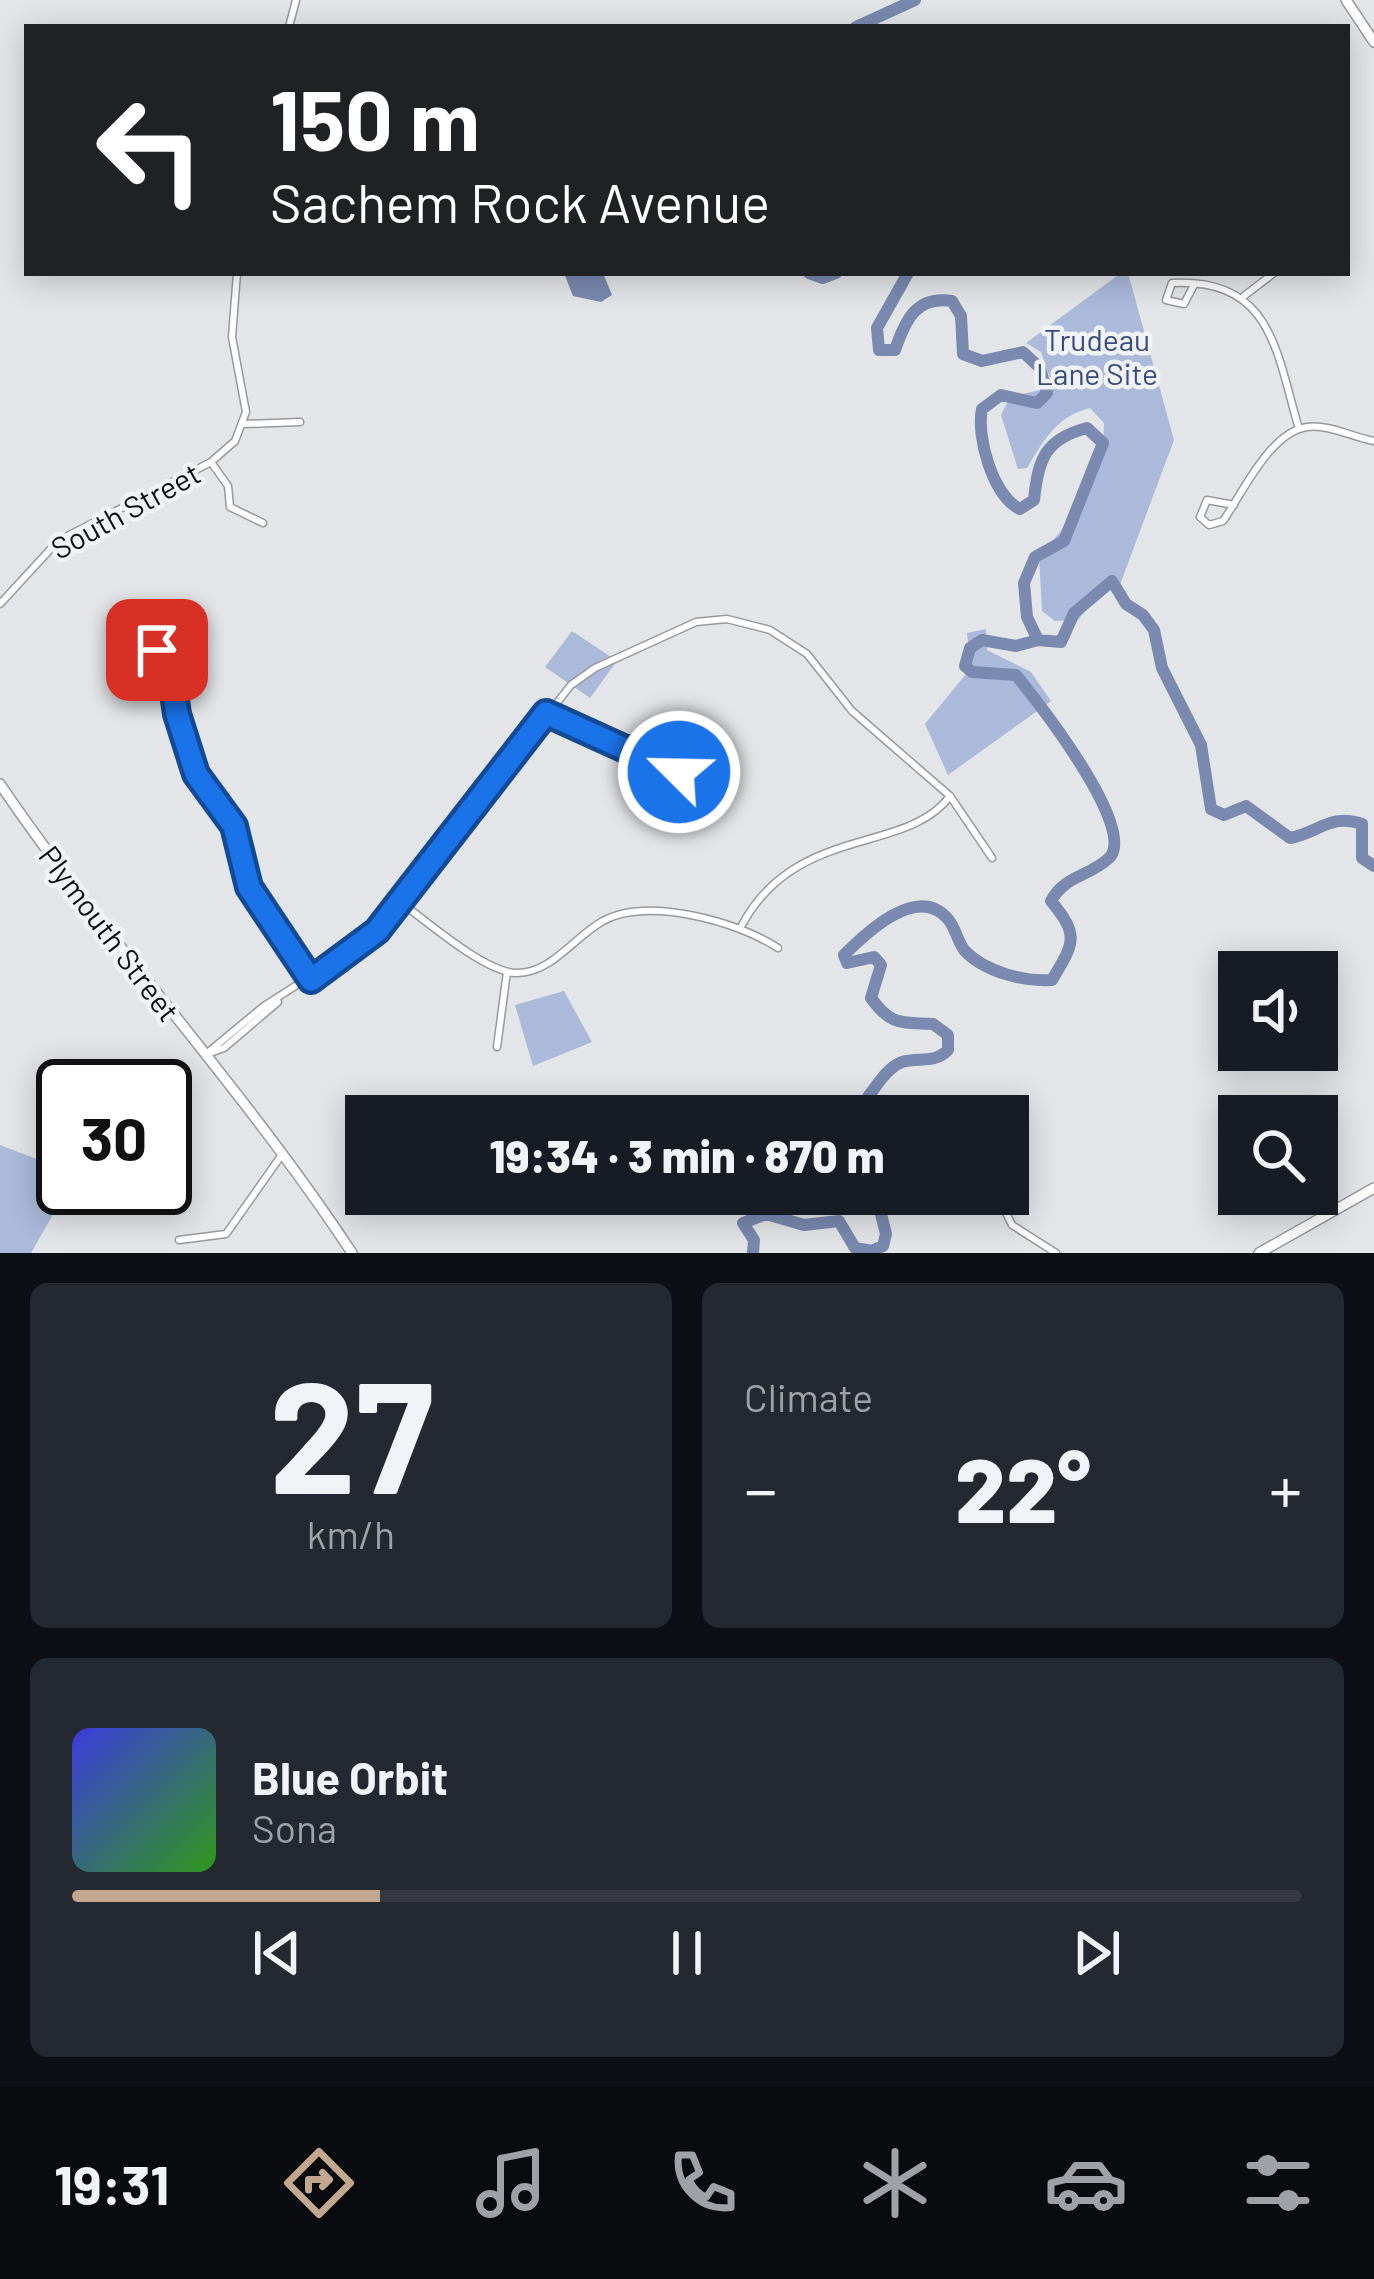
<!DOCTYPE html>
<html lang="en">
<head>
<meta charset="utf-8">
<style>
  :root { --surface:#171b24; --page:#242831; --text:#f1f3f6; --muted:#9ea1a6; --line:#363941; --accent:#c2a68e }
  body { margin:0; font-family:Barlow,sans-serif; background:var(--page); color:var(--text); height:100vh; display:flex; flex-direction:column; font-size:45px; white-space:nowrap }
  * { box-sizing:border-box; margin:0 }
  p { font-size:39px; color:var(--muted) }
  .icon { flex:none; width:66px; height:66px; fill:none; stroke:currentColor; stroke-width:2; stroke-linecap:round; stroke-linejoin:round }
  .map { position:relative; height:1253px; overflow:hidden }
  .side { display:flex; flex-direction:column; gap:30px; padding:30px; background:#0d0f14; flex:1 }
  .side>* { flex:none }
  .top-card { position:absolute; left:24px; top:24px; width:1326px; height:252px; border-radius:0px; box-shadow:0 6px 30px #0003; background:#202124; color:#fff; overflow:hidden }
  .tools { position:absolute; left:1218px; top:951px; display:grid; gap:24px }
  .tools a { display:grid; place-items:center; width:120px; height:120px; border-radius:0px; background:var(--surface); box-shadow:0 6px 30px #0003; font-size:60px }
  .speed { position:absolute; left:36px; top:1059px; display:flex; gap:24px; font-size:60px; font-weight:700; text-align:center }
  .speed>* { display:grid; place-content:center; width:156px; height:156px; border-radius:50%; background:var(--surface); box-shadow:0 6px 30px #0003; line-height:1 }
  .speed .limit { border:6px solid #111; border-radius:18px; background:#fff; color:#111 }
  .pin { position:absolute; display:grid; place-items:center; width:102px; height:102px; color:#fff; margin:-51px; border-radius:24px; box-shadow:0 6px 18px #0006 }
  .me { position:absolute; width:132px; margin:-66px; rotate:293deg; stroke-linejoin:round; filter:drop-shadow(0 0 9px #0008) }
  .turn { display:flex; align-items:center; gap:42px; height:252px; padding:0 48px; font-size:54px }
  .turn .icon { width:156px; height:156px; stroke-width:2.5 }
  .turn b { display:block; font-size:84px; line-height:102px }
  .big { font-size:90px; font-weight:800; line-height:1.1 }
  .side .card { flex:1; display:flex; flex-direction:column; justify-content:center; gap:18px; min-width:0; padding:0 42px; border-radius:18px; background:var(--page) }
  .side .dial { align-items:center; gap:0 }
  .dial b { font-size:156px; line-height:1 }
  .song { display:flex; align-items:center; gap:36px }
  .cover { width:144px; height:144px; border-radius:18px; background:linear-gradient(135deg,hsl(240 70% 55%),hsl(110 70% 35%)) }
  .played { height:12px; border-radius:6px; background:linear-gradient(90deg,var(--accent) 25%,var(--line) 25%) }
  .keys { display:flex; justify-content:space-around; direction:ltr }
  .heat { display:flex; justify-content:space-between; align-items:center; font-size:66px; direction:ltr }
  .side .tiles { flex:1; display:grid; gap:30px; grid-template-columns:1fr 1fr }
  .card:last-child { grid-column:span 2 }
  .trip { position:absolute; left:345px; top:1095px; width:684px; height:120px; border-radius:0px; background:var(--surface); box-shadow:0 6px 30px #0003; font-weight:800; line-height:120px; text-align:center }
  .tabs { display:flex; height:192px; justify-content:space-around; align-items:center; background:#090b0e; color:var(--muted) }
  .tabs .icon { width:84px; height:84px }
  .tabs .on { color:var(--accent) }
  .tabs b { font-size:54px; color:var(--text) }
  .map>svg:first-child { display:block }
  .green { fill:#abb9db }
  .water { fill:#7989af }
  .lines { fill:none; stroke-linecap:round; stroke-linejoin:round }
  .river { stroke:#7989af; stroke-width:12 }
  .street-casing { stroke:#98999c; stroke-width:9 }
  .secondary-casing { stroke:#98999c; stroke-width:12 }
  .street { stroke:#fff; stroke-width:6 }
  .secondary { stroke:#fff; stroke-width:9 }
  .route-casing { stroke:#114b97; stroke-width:30 }
  .route { stroke:#1a73e8; stroke-width:21 }
  .labels { text-anchor:middle; dominant-baseline:central; stroke-width:9; stroke-linejoin:round; paint-order:stroke }
  .park-label { font-size:30px; fill:#384c81; stroke:#f0f2f5 }
  .street-label { font-size:30px; fill:#0e0f10; stroke:#f0f2f5 }
</style>
</head>
<body>
<div class="map">
<svg width="1374" height="1253" viewBox="0 0 1374 1253">
  <rect width="100%" height="100%" fill="#e3e5e8"/>
  <path class="green" d="M1121,273H1128L1174,440L1118,590L1104,587L1078,620L1055,621L1042,611L1039,556C1075,517 1104,478 1104,423L1090,408C1057,416 1044,440 1027,468L1018,469L1001,415L1010,397L1044,389L1050,378L1041,352L1026,343Z
    M986,629L987,650L1031,672L1051,701L948,775L925,724L971,668L967,633Z
    M572,631L617,661L590,698L545,667Z
    M564,991L592,1042L533,1066L515,1005Z
    M0,1145L63,1169V1188H68L31,1253H0Z"/>
  <path class="water" d="M564,273H603L612,295L601,302L573,296Z"/>
  <g class="lines">
    <path class="river" d="M856,27L915,0
      M809,273L823,278L836,273
      M908,273L877,328L879,350H895C905,321 916,295 952,301L961,316L963,354L982,361L1023,352L1040,368L1047,393L1037,403L1001,395L982,409C976,437 993,496 1020,509L1034,500C1038,461 1044,439 1087,428L1103,443L1064,541L1035,557L1024,583L1027,617L1038,640L1061,642L1074,613L1112,581L1126,604L1143,615L1154,630L1162,668L1201,745L1211,809L1224,815L1246,806L1290,838C1318,833 1331,813 1362,824V858L1374,866
      M860,1116L856,1112C870,1098 884,1068 902,1062C920,1057 934,1064 948,1050V1035L933,1024C901,1022 891,1026 871,998L881,965L874,957L847,963L844,955C866,933 917,884 947,918C956,927 957,942 965,951C985,972 1025,982 1052,980C1074,943 1080,936 1051,901C1065,875 1089,877 1109,858C1139,830 1037,701 1016,675L972,672L965,666L970,648L982,640L1016,646L1038,640
      M753,1253L754,1240L743,1223L766,1214L804,1225L839,1221L855,1248L872,1251L883,1246L886,1234L876,1194"/>
    <defs>
      <path id="street" d="M289,27L296,0
        M1194,285L1184,304L1166,300L1172,283C1272,278 1276,351 1299,429
        M1244,296L1274,273
        M244,424L300,422
        M211,462L228,486L230,507L263,523
        M1234,505L1207,500L1200,517L1209,525L1223,521C1242,494 1270,432 1307,427C1329,424 1352,437 1374,441
        M0,604L58,541L211,462L235,441L246,412L232,337L237,273
        M171,673L150,672L146,655L157,650L168,657L193,765L234,826L249,887L311,979
        M546,713L623,748L679,763L685,778L701,772L693,755L679,763
        M400,902C427,921 485,973 517,973C552,973 575,936 603,921C647,896 739,922 778,948
        M741,927C794,824 907,855 950,796
        M497,1047L507,972
        M206,1054L264,1006L372,937L571,685L595,668L696,622L727,619L770,630L807,654L852,711L950,796L992,858
        M207,1054L224,1048L278,1002
        M997,1194L1012,1225L1056,1253
        M179,1240L226,1234L281,1156"/>
      <path id="secondary" d="M1346,0L1374,42
        M0,784C110,946 244,1089 352,1253
        M1259,1253L1374,1188"/>
    </defs>
    <use href="#street" class="street-casing"/>
    <use href="#secondary" class="secondary-casing"/>
    <use href="#street" class="street"/>
    <use href="#secondary" class="secondary"/>
  </g>
  <g class="lines">
    <defs>
      <path id="route" d="M157,650L169,659L177,714L196,774L234,826L249,887L311,980L377,931L546,713L623,748L679,763V772"/>
    </defs>
    <use href="#route" class="route-casing"/>
    <use href="#route" class="route"/>
  </g>
  <g class="labels">
    <g class="park-label">
      <text x="1097" y="339">Trudeau<tspan x="1097" dy="34">Lane Site</tspan></text>
    </g>
    <g class="street-label">
      <text transform="translate(125 510) rotate(-29)">South Street</text>
      <text transform="translate(110 933) rotate(53)">Plymouth Street</text>
    </g>
  </g>
</svg>
<div class="tools">
<a><svg class="icon" aria-label="sound" viewBox="0 0 24 24"><path d="M4 9h4l5-4v14l-5-4H4zM17 9q2 3 0 6"/></svg></a>
<a><svg class="icon" aria-label="search" viewBox="0 0 24 24"><circle cx="10" cy="10" r="6"/><path d="M15 15l6 6"/></svg></a>
</div>
<div class="speed"><div class="limit">30</div></div>
<div class="pin" style="left:157px;top:650px;background:#d93025"><svg class="icon" aria-label="arrive" viewBox="0 0 24 24"><path d="M6 21V4h12l-3 4 3 4H6"/></svg></div>
<svg class="me" style="left:679px;top:772px" viewBox="-20 -20 40 40"><circle r="17" fill="#1a73e8" stroke="#fff" stroke-width="3"/><path d="M0-11L8 9 0 5-8 9z" fill="#fff"/></svg>
<div class="trip">19:34 · 3 min · 870 m</div>
<div class="top-card">
<div class="turn"><svg class="icon" aria-label="left" viewBox="0 0 24 24"><path d="M17 20v-9H6M10 6l-5 5 5 5"/></svg><div><b>150 m</b>Sachem Rock Avenue</div></div>
</div>
</div>
<section class="side">
<div class="tiles">
<div class="card dial"><b>27</b><p>km/h</p></div>
<div class="card"><p>Climate</p>
<div class="heat"><a>−</a><b class="big">22°</b><a>+</a></div>
</div>
<div class="card">
<div class="song"><i class="cover"></i><div><b>Blue Orbit</b><p>Sona</p></div></div>
<div class="played"></div>
<div class="keys"><svg class="icon" aria-label="previous" viewBox="0 0 24 24"><path d="M18 5L8 12l10 7zM5 5v14"/></svg><svg class="icon" aria-label="pause" viewBox="0 0 24 24"><path d="M8 5v14M16 5v14"/></svg><svg class="icon" aria-label="next" viewBox="0 0 24 24"><path d="M6 5l10 7-10 7zM19 5v14"/></svg></div>
</div>
</div>
</section>
<nav class="tabs">
<b>19:31</b>
<svg class="icon on" aria-label="directions" viewBox="0 0 24 24"><path d="M12 3l9 9-9 9-9-9zM9 14v-3h6M13 9l2 2-2 2"/></svg>
<svg class="icon" aria-label="music" viewBox="0 0 24 24"><path d="M9 18V5l10-2v13"/><circle cx="6" cy="18" r="3"/><circle cx="16" cy="16" r="3"/></svg>
<svg class="icon" aria-label="phone" viewBox="0 0 24 24"><path d="M5 4h4l2 5-3 2q2 4 5 5l2-3 5 2v4C11 20 4 13 5 4z"/></svg>
<svg class="icon" aria-label="climate" viewBox="0 0 24 24"><path d="M12 3v18M4 7l16 10M4 17L20 7"/></svg>
<svg class="icon" aria-label="car" viewBox="0 0 24 24"><path d="M5 17H2v-5l4-1 3-4h7l3 4 3 1v5h-3M9 17h6M6 11h13"/><circle cx="7" cy="17" r="2"/><circle cx="17" cy="17" r="2"/></svg>
<svg class="icon" aria-label="filters" viewBox="0 0 24 24"><path d="M4 7h16M4 17h16"/><circle cx="9" cy="7" r="2"/><circle cx="15" cy="17" r="2"/></svg>
</nav>
</body>
</html>
